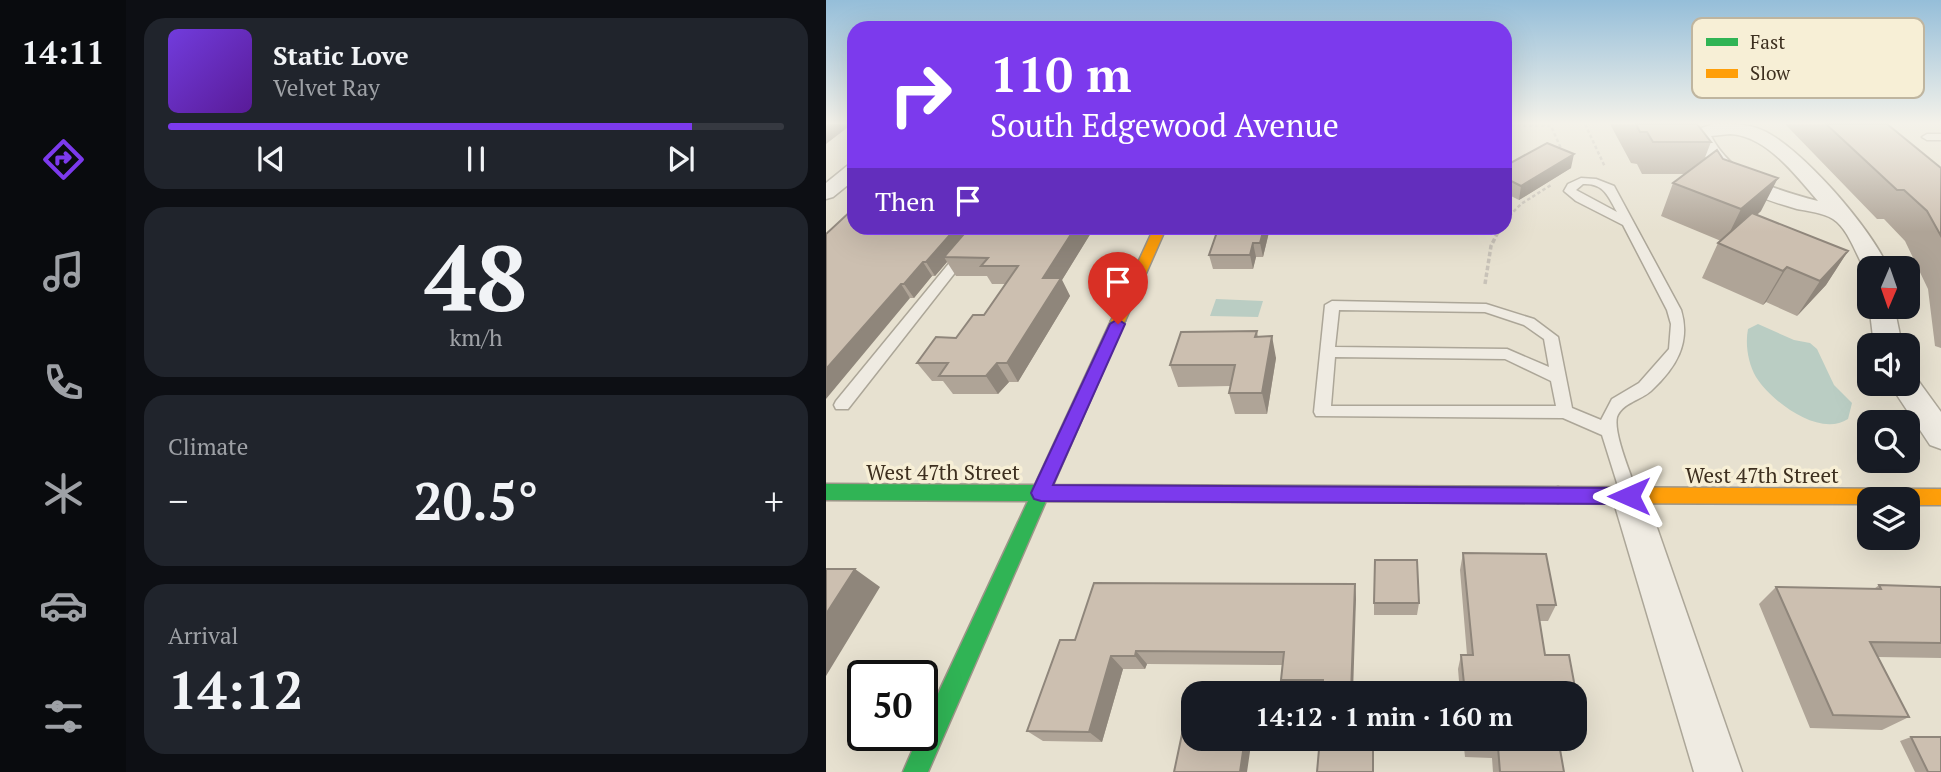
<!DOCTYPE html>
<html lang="en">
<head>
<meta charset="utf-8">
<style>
  :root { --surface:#171b24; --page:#20242c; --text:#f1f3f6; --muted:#9ea1a6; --line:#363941; --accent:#7c3aed }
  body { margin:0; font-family:"PT Serif",serif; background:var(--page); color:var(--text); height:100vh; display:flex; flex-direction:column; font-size:26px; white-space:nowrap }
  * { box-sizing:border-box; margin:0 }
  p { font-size:23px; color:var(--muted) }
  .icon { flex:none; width:38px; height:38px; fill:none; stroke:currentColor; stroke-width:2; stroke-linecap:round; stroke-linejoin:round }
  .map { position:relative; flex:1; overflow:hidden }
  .sheet { display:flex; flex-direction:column; gap:18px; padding:18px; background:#0d0f14; width:700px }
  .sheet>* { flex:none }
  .banner { position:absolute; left:21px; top:21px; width:665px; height:214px; border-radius:21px; box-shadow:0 7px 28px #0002; background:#7c3aed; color:#fff; overflow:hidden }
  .needle { width:46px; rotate:182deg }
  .controls { position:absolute; left:1031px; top:256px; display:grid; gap:14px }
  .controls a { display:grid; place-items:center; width:63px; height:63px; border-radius:14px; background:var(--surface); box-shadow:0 7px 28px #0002; font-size:35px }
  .speed { position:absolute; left:21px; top:660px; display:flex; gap:14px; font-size:35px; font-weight:700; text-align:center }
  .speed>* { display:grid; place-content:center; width:91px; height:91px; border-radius:50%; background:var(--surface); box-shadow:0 7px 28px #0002; line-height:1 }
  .speed .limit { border:4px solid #111; border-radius:10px; background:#fff; color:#111 }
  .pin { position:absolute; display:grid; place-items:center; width:60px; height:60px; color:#fff; margin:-72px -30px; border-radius:50% 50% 50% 0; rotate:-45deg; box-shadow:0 0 7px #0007 }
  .pin .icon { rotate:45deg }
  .me { position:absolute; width:77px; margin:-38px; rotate:270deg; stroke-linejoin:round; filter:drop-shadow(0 0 5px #0008) }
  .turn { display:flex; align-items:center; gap:24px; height:147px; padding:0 28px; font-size:32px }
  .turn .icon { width:91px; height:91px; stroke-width:2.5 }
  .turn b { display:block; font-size:49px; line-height:60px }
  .then { display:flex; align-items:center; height:66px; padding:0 28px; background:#0003; gap:14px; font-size:26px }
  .big { font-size:52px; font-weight:600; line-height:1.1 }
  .sheet .tile { flex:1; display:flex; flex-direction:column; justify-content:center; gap:10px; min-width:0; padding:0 24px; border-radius:21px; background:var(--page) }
  .sheet .dial { align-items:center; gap:0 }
  .dial b { font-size:91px; line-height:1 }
  .song { display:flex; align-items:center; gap:21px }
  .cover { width:84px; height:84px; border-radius:10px; background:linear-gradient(135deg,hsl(260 70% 55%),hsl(270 70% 35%)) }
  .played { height:7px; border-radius:4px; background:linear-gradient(90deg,var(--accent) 85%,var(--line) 85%) }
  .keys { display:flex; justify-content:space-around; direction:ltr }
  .heat { display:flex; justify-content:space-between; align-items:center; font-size:38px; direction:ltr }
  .trip { position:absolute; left:355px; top:681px; width:406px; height:70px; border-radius:21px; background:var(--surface); box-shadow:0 7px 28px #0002; font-weight:600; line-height:70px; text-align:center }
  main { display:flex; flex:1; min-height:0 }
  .tab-bar { display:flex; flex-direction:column; width:126px; justify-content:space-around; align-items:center; background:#090b0e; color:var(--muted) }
  .tab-bar .icon { width:49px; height:49px }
  .tab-bar .on { color:var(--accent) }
  .tab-bar b { font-size:32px; color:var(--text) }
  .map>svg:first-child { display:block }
  .water { fill:#bacdc3 }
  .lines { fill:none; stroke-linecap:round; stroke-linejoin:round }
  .lane-casing { stroke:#aca698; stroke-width:3 }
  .street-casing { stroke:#aca698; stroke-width:3 }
  .fast-casing { stroke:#9c9588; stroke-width:3 }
  .slow-casing { stroke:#9c9588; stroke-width:3 }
  .path-far1 { stroke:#c8c2b8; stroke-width:2.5; stroke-dasharray:3.5 2.5; stroke-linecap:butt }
  .path { stroke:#c8c2b8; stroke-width:3.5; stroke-dasharray:4.5 2.5; stroke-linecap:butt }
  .lane { fill:#efebe2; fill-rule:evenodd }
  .street { fill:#efebe2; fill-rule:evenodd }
  .fast { fill:#30b455; fill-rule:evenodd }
  .slow { fill:#ff9f0a; fill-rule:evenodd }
  .wall { fill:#afa497 }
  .shaded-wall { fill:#8f867b }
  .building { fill:#ccbfb0; stroke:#8f867b; stroke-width:2 }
  .route { fill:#7c3aed; stroke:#51269a; stroke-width:2 }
  .labels { text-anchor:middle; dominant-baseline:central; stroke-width:7; stroke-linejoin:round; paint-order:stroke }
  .street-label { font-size:21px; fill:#3d2f1f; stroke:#f7efd6 }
  .key { fill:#f7efd6; stroke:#bfb59f; stroke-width:2 }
  .key-label { font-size:19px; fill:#3d2f1f }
</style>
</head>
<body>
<main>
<nav class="tab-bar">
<b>14:11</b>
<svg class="icon on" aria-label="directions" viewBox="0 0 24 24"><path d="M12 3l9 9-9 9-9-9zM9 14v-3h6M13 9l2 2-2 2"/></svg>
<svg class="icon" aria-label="music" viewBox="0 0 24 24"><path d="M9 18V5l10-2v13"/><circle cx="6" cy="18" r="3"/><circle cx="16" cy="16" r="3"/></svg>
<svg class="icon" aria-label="phone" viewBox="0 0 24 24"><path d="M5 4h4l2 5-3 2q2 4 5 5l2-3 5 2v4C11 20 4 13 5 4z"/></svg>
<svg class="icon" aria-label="climate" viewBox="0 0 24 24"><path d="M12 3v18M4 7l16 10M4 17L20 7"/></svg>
<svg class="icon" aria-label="car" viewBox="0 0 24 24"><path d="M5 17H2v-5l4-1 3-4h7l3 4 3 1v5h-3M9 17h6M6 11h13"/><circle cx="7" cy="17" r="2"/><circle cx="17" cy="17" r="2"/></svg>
<svg class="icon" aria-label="filters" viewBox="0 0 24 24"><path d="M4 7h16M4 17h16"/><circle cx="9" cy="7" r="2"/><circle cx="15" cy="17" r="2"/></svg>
</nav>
<section class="sheet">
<div class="tile">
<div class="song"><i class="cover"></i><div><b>Static Love</b><p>Velvet Ray</p></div></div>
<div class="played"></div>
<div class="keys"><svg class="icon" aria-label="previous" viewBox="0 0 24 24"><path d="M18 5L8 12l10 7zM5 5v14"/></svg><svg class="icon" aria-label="pause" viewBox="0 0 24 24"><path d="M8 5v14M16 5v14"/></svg><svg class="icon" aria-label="next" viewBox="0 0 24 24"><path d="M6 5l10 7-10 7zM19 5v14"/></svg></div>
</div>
<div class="tile dial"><b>48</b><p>km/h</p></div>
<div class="tile"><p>Climate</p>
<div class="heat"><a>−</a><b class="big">20.5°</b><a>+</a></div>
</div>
<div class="tile"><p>Arrival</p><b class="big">14:12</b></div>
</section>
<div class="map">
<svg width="1115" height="772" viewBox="0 0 1115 772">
  <rect width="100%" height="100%" fill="#e7e1d0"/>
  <path class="water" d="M390,299L437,301L432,317L384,316Z
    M932,324L968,340L984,343L991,349L1008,385L1026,403L1022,419C993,438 945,401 930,377C922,363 919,344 922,329Z"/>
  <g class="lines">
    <defs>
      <path id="lane" d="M1115,134V140H1101L1096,137L1101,134Z
        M755,178L770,179L788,186L855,310C865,343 850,368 825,391C815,400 796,403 791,417C787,434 807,479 812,496L809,502L803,504L797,502L776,435L737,418L490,416L488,412L499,305L506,301L660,304L708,319L732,337L746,408L775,420L786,399L813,383L843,349L845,324L841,310L797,225L750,201L738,191L742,184ZM757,184C778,183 782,196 791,212L750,190ZM513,310L659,312L698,325L718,339L723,367L681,349L509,347ZM509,357L679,359L725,381L730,406H505Z
        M152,228H164L22,409H10L8,405L10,401Z"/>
      <path id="street" d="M888,124C904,124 920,123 936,130C974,146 1046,229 1062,268H1043L1041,273C1031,258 1023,229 1007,219C998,213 981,211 971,209C922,195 888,182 866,134L869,130ZM904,134C941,136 969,175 992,201C950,190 907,178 885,136Z
        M28,164V180L7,197L0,199V183L21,166Z
        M1043,304L1068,306L1076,345H1048Z
        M1082,373L1088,375L1115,412V449L1104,445L1063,383H1082Z
        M803,481L815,486L820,496L916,772H868L786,496L791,486Z"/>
      <path id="fast" d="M292,316L299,321L227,485L732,487L738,489L741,495L738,501L732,503L220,501L102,772H77L93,735H96V728L202,501L0,500V484L209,485L285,321Z"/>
      <path id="slow" d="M328,228H340L299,321L297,324H287L285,321Z
        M732,487L1115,489V505H1082V499H1043V504L732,503L726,501L723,495L726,489Z"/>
    </defs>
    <use href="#lane" class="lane-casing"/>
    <use href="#street" class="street-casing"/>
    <use href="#fast" class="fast-casing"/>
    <use href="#slow" class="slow-casing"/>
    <path class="path-far1" d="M759,124L779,167
      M679,125L725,126L737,153
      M679,220L695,204L725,185
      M671,234L674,228"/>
    <path class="path" d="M659,284L665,246L672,232"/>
    <use href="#lane" class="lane"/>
    <use href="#street" class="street"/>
    <use href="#fast" class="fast"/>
    <use href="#slow" class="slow"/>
  </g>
  <path class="wall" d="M784,124H871L885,142L878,160L935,211L931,215L1022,251L1000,285L971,316L940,302L937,305L876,278L892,243L895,241L835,216L847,183L859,174H816L811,164L805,163Z
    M959,124H1061L1115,168V348L1109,346L1102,289L1079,241L1058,219H1051Z
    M679,166L745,168L693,200L679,193Z
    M28,228H268L236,280L244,296L192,382H183L172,394H127L117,381H106L91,363L130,338L158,315L180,284H166L161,276H130L121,262L109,276H106L88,298H84Z
    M395,228H444L437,257H430L427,269H387L383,255Z
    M431,331L432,337L450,358L441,414H409L403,393L404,386L352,387L344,365Z
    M637,553L720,554L730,605L722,621H713L719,655H743L753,709L749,714V693H634L632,669L635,655H641L634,570Z
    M529,584L530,599L497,692H459L455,680L456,665L321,664L319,669H297L276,742L217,741L201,731L249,640Z
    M1053,585L1115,587V658L1052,657L1083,717L1056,730L984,728L933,604L950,587L1048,589Z
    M548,603H593L591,615H548Z
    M1085,737L1115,772H1089L1074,741Z
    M637,738H732L738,772H667L666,758L639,757Z"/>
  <path class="shaded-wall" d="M2,124H26L0,144V126Z
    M748,154L745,168L693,200L695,186Z
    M952,178L935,211L899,242L915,209Z
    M130,228H145L118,257L121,262L109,276L100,262Z
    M249,228H268L236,280L244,296L192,382L181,363L217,278Z
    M438,228H444L437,257L434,243Z
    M427,243L430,257L427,269L424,255Z
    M1022,251L1000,285L971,316L994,281Z
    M97,262L106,276L88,298L78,284Z
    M961,267L940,302L937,305L957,271Z
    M75,284L84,298L0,399V369Z
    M446,336L450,358L441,414L436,393Z
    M171,363L183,382L172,394L160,376Z
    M29,569L54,587L0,676V614Z
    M529,584L530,599L527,693H525Z
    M310,651L321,664L319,669L309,656Z
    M285,656L297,669L276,742L263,732Z
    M419,738H426L421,772H414Z"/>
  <path class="building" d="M810,124H871L885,142H827L821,132H814Z
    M1000,124H1061L1115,168V236L1101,211L1078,190H1071Z
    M721,143L748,154L695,186L679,178V166Z
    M891,150L897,159L952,178L915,209L847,183Z
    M28,208V228H130L100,262H97L78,284H75L0,369V234Z
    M926,213L1022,251L994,281L961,267L957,271L892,243Z
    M143,228H249L217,278H235L181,363H171L160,376H113L122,363H91L110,337L130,338L147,315H158L192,266H155L162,258L118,257Z
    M395,228H438L434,243H427L424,255H383L391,232H394Z
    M431,331L429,337L446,336L436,393H403L409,365H344L355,332Z
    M637,553L720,554L730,605H711L719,655H743L753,709H749V693H639L635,655H647Z
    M549,560H591L593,603H548Z
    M0,569H29L0,614Z
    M268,583L529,584L525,693H497V680H455L458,652L310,651L309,656H285L263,732L201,731L234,640H249Z
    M1053,585L1115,587V643L1044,642L1083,717L1007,715L950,587L1055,589Z
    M359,720H368V738H419L414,772H348Z
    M1085,737H1115V772H1102Z
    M494,738H547V772H491Z
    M642,738H732L738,772H674L672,747H643Z"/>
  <linearGradient id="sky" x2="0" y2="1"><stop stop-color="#95bed9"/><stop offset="0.53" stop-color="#f4f2ea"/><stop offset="1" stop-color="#f4f2ea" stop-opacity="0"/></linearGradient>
  <rect width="1115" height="232" fill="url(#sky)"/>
  <path class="route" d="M292,319L299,324L227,485L803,488L809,490L812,496L809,501L803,504L215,501L208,499L205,493L284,324Z"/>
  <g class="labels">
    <g class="street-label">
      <text x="117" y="472">West 47th Street</text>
      <text x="936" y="475">West 47th Street</text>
    </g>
  </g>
  <rect x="866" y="18" width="232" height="80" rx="10" class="key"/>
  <rect x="880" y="38" width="32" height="8" fill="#30b455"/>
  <rect x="880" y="69" width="32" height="9" fill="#ff9f0a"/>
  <g class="key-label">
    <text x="924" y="49">Fast</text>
    <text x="924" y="80">Slow</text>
  </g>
</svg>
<div class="controls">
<a><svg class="needle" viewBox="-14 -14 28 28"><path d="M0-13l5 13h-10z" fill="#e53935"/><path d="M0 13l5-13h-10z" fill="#9ea1a6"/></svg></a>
<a><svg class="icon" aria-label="sound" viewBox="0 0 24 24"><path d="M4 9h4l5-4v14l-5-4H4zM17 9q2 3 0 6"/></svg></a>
<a><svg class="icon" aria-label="search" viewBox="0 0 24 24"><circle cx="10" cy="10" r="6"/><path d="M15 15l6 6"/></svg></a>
<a><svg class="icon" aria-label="layers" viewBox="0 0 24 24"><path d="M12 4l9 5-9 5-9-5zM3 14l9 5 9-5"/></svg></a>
</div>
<div class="speed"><div class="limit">50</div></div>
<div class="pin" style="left:292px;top:324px;background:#d93025"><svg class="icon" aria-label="arrive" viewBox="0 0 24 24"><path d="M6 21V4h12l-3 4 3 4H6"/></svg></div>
<svg class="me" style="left:803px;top:496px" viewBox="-20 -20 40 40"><path d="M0-17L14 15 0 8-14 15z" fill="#7c3aed" stroke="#fff" stroke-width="4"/></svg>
<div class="trip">14:12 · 1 min · 160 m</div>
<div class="banner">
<div class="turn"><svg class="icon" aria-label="right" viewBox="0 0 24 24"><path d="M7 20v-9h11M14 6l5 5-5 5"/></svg><div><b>110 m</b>South Edgewood Avenue</div></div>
<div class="then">Then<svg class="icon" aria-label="arrive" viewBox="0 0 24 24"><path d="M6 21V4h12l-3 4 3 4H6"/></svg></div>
</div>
</div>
</main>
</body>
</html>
